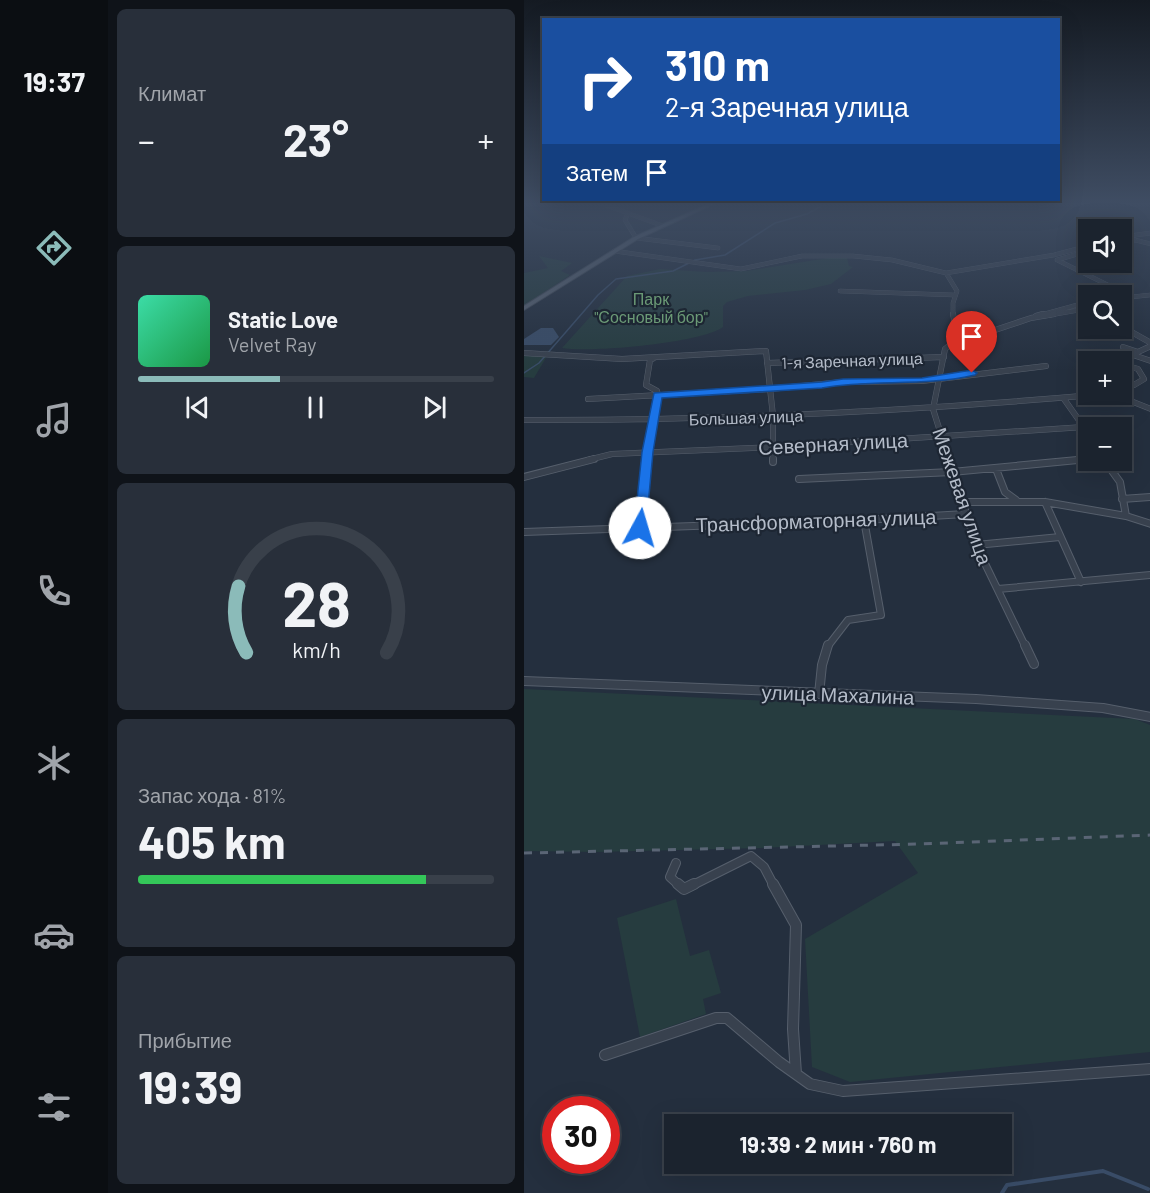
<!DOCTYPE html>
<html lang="ru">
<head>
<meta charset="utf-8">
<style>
  :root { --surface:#1b232e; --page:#282f3a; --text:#f1f3f6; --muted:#a0a4aa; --line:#39404a; --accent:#8bbbb9 }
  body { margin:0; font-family:Barlow,sans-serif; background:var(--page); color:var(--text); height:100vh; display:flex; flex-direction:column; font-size:22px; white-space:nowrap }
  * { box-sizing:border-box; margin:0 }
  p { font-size:20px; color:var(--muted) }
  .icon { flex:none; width:33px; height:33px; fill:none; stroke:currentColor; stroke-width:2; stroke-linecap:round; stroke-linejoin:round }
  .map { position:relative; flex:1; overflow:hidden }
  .drawer { display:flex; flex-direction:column; gap:9px; padding:9px; background:#0f1319; width:416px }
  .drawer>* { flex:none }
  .top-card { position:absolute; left:18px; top:18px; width:518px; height:183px; border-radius:0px; box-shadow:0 6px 24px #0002,0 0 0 2px var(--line); background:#1a4fa0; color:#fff; overflow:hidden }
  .tools { position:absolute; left:554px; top:219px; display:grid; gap:12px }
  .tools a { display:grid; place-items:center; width:54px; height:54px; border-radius:0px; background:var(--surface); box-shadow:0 6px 24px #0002,0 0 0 2px var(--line); font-size:30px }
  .speed { position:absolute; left:18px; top:1096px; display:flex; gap:12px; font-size:30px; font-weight:700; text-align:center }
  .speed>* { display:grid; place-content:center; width:78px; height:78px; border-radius:50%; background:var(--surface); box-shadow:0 6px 24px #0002,0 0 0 2px var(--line); line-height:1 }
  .speed .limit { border:9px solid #d22; background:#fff; color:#111 }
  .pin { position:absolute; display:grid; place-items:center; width:51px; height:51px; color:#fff; margin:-62px -26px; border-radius:50% 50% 50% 0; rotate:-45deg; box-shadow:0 0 6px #0007 }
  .pin .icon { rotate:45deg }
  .me { position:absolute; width:66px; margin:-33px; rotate:6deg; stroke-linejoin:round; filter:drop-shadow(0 0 4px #0008) }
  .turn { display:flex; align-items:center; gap:21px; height:126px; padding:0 24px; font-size:27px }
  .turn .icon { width:78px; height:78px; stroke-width:2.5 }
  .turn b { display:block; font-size:42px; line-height:51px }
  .then { display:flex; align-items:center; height:57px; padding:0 24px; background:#0003; gap:12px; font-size:22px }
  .big { font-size:45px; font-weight:700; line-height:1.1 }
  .drawer .widget { flex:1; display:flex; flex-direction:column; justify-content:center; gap:9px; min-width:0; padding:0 21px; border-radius:9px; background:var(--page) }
  .drawer .dial { align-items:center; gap:0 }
  .dial svg { height:156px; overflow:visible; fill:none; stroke:var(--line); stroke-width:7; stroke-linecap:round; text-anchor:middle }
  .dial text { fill:var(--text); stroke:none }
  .song { display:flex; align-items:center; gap:18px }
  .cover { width:72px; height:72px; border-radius:9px; background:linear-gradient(135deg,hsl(160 70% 55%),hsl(140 70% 35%)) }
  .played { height:6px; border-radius:3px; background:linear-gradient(90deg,var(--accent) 40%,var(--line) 40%) }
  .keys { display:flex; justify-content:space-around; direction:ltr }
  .heat { display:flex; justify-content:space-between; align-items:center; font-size:33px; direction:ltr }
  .charge { height:9px; border-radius:4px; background:linear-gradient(90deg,#34c759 81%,var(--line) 0) }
  .trip { position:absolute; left:140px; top:1114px; width:348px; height:60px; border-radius:0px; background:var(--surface); box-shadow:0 6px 24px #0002,0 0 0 2px var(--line); font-weight:700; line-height:60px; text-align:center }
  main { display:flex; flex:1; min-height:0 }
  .menu { display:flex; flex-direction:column; width:108px; justify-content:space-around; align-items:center; background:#0b0e12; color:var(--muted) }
  .menu .icon { width:42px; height:42px }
  .menu .current { color:var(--accent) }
  .menu b { font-size:27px; color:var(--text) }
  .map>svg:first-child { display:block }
  .green { fill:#263c3f }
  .water { fill:#394c67 }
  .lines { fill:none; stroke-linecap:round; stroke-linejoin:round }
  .stream-far1 { stroke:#394c67; stroke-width:1.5 }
  .stream { stroke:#394c67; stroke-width:4 }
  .minor-far4-casing { stroke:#565f6c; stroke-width:4.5 }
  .minor-far3-casing { stroke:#565f6c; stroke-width:6 }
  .minor-far2-casing { stroke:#565f6c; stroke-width:8 }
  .minor-far1-casing { stroke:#565f6c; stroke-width:10 }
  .minor-casing { stroke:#565f6c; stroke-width:12 }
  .major-casing { stroke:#414a57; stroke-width:2 }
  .minor-far4 { stroke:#38414e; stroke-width:4 }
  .minor-far3 { stroke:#38414e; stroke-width:5 }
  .minor-far2 { stroke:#38414e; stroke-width:6 }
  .minor-far1 { stroke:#38414e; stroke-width:8 }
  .minor { stroke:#38414e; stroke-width:10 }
  .major { fill:#56606e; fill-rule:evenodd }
  .rail { stroke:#5a6575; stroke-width:3; stroke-dasharray:8 8; stroke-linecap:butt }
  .route { fill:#1a73e8; stroke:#114b97; stroke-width:1.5 }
  .labels { text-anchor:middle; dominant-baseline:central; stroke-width:4.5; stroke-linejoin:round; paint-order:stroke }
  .far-park-label { font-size:16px; fill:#6b9a76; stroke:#1d2633 }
  .far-street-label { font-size:16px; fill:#b4bcc9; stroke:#1d2633 }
  .street-label { font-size:20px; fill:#b4bcc9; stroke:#1d2633 }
</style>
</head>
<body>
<main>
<nav class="menu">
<b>19:37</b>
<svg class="icon current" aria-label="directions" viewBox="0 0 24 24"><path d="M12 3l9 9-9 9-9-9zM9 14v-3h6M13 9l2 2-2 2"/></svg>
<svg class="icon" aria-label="music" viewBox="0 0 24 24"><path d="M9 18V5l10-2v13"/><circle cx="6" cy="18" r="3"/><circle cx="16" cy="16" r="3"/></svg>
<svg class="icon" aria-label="phone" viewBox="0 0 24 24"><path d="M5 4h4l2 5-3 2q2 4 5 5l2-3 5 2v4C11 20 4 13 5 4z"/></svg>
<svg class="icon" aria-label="climate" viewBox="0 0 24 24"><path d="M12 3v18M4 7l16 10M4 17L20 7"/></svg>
<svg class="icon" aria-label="car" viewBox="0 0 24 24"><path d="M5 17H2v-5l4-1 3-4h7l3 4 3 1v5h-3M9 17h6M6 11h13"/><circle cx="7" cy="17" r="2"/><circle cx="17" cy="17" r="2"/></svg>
<svg class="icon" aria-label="filters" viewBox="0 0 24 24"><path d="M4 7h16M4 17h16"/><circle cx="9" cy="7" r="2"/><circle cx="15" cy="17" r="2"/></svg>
</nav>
<section class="drawer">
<div class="widget"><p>Климат</p>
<div class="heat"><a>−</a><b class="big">23°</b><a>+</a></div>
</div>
<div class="widget">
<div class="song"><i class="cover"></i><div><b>Static Love</b><p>Velvet Ray</p></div></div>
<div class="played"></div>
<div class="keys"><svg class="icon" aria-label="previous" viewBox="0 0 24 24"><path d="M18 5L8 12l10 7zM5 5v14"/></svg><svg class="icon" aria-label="pause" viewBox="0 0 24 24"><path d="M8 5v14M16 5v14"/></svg><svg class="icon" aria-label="next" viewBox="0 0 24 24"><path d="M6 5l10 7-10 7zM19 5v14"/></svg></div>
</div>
<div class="widget dial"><svg viewBox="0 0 100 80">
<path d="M14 69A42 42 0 1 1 86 69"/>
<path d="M14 69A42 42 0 0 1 10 35" stroke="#8bbbb9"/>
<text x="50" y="56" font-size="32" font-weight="700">28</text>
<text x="50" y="72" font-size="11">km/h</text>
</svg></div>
<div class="widget"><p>Запас хода · 81%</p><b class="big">405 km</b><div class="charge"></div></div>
<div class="widget"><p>Прибытие</p><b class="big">19:39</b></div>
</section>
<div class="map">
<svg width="627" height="1193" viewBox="0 0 627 1193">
  <rect width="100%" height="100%" fill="#242f3e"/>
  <path class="green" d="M15,256L48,263L37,271L46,275L0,306V273L24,268Z
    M304,258H323L325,266L329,267L307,284L281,290L224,296L203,302L199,306V327C178,343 66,353 38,348L103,276L136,269L183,272L222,271Z
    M0,355L23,356L10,378L0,377Z
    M0,689L611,719L626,725V1052L326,1082L288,1067L281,939L394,873L371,841L237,848L72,852L0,851Z
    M152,899L166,956L185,950L197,993L179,999L182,1014L116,1037L93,918Z"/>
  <path class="water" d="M17,328H29L35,337L27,345H0V339Z"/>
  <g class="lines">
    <path class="stream-far1" d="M0,373L15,363L74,295L92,279L149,271L171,260L201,255L251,223L283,214L303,203"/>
    <path class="stream" d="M478,1193L483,1185L579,1171L624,1189"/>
    <defs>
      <path id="minor-far4" d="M76,203L139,226
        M104,213L101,220L112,238L194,248
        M597,237L627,233
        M597,243L611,240L627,244
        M90,251L217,269L278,256H329L368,260L422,273L530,255L564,246
        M564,251L533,260L592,289L597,293V298
        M422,273L433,291L429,303V316
        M316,291L430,295
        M597,298L627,295
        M513,316L564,302
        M521,316L561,309L564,306"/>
      <path id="minor-far3" d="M429,314L432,329L439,340
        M512,316L519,314
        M597,326L627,343
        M599,347L614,352L627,346
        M0,353L98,359L242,351L249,416V460
        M593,362L606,354L627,361
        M243,363L420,357
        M597,386L610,385L620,379L614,369L604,366
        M589,394L627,409
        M64,399L246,389L319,382L398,381L522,366
        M540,399L564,433
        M0,420C194,421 388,411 581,394
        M64,460L88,454L250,447L560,427
        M122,460L134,395L133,391L122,385L126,360L130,358
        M425,460L409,409L421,349L426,345L507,318L530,314
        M552,460L564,459"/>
      <path id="minor-far2" d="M249,459V462
        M425,459L452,545L501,646
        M580,460L596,482L602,516
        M472,469L481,492L492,500
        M0,477L70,459
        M275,479L428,472L564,459
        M598,499L627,497
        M438,502H521L602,516L627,524
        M521,502L557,582
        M116,527L122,459
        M0,532L340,520L441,514
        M452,545L536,537
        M474,589L627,575
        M304,646L324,620L357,615L340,520"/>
      <path id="minor-far1" d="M501,645L510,664
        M0,681L452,699L579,708L627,717
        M295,694L298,665L304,645
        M152,863L146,877L156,886
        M167,886L227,856L240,867L250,886"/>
      <path id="minor" d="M154,884L160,889L170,884
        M249,884L272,925L269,1029L272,1074
        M81,1055L192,1018H203L255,1062L286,1084L319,1091L627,1069"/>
      <path id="major" d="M187,203H192L114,239L0,310V306L110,237Z"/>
    </defs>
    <use href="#minor-far4" class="minor-far4-casing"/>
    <use href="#minor-far3" class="minor-far3-casing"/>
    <use href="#minor-far2" class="minor-far2-casing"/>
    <use href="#minor-far1" class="minor-far1-casing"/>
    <use href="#minor" class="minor-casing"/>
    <use href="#major" class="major-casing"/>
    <use href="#minor-far4" class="minor-far4"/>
    <use href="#minor-far3" class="minor-far3"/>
    <use href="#minor-far2" class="minor-far2"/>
    <use href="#minor-far1" class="minor-far1"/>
    <use href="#minor" class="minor"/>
    <use href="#major" class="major"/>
    <path class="rail" d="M0,853L396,844L627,835"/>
  </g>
  <linearGradient id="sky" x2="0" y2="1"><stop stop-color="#141a22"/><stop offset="0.55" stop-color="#3f4d63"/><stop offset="1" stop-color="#3f4d63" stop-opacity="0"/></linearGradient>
  <rect width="627" height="370" fill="url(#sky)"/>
  <path class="route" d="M448,370L453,373L451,375C400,387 349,379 298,388L138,398L129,452L122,528L116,531L110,528L118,452L130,393L298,382L319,379L398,378Z"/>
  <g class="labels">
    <g class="far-park-label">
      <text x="127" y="298">Парк<tspan x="127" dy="18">"Сосновый бор"</tspan></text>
    </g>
    <g class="far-street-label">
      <text transform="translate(328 360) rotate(-2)">1-я Заречная улица</text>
      <text transform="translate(222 417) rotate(-2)">Большая улица</text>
    </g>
    <g class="street-label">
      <text transform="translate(309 443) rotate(-3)">Северная улица</text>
      <text transform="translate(439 496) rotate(71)">Межевая улица</text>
      <text transform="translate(292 520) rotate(-2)">Трансформаторная улица</text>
      <text transform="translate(314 694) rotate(2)">улица Махалина</text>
    </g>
  </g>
</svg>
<div class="tools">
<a><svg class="icon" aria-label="sound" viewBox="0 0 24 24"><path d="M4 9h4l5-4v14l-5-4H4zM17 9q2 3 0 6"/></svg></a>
<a><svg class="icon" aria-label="search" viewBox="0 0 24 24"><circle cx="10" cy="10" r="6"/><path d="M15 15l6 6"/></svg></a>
<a>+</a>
<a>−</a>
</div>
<div class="speed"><div class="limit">30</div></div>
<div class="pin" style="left:448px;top:373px;background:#d93025"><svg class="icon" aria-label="arrive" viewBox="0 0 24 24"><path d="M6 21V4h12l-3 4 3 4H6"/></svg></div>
<svg class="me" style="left:116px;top:528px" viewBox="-20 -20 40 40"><circle r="19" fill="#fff"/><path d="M0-13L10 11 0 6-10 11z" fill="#1a73e8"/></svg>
<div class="trip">19:39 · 2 мин · 760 m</div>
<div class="top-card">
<div class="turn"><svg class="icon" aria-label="right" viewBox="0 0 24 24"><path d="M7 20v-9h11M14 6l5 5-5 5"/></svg><div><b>310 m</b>2-я Заречная улица</div></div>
<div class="then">Затем<svg class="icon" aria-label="arrive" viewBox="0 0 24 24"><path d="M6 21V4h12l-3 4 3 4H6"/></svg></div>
</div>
</div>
</main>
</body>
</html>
